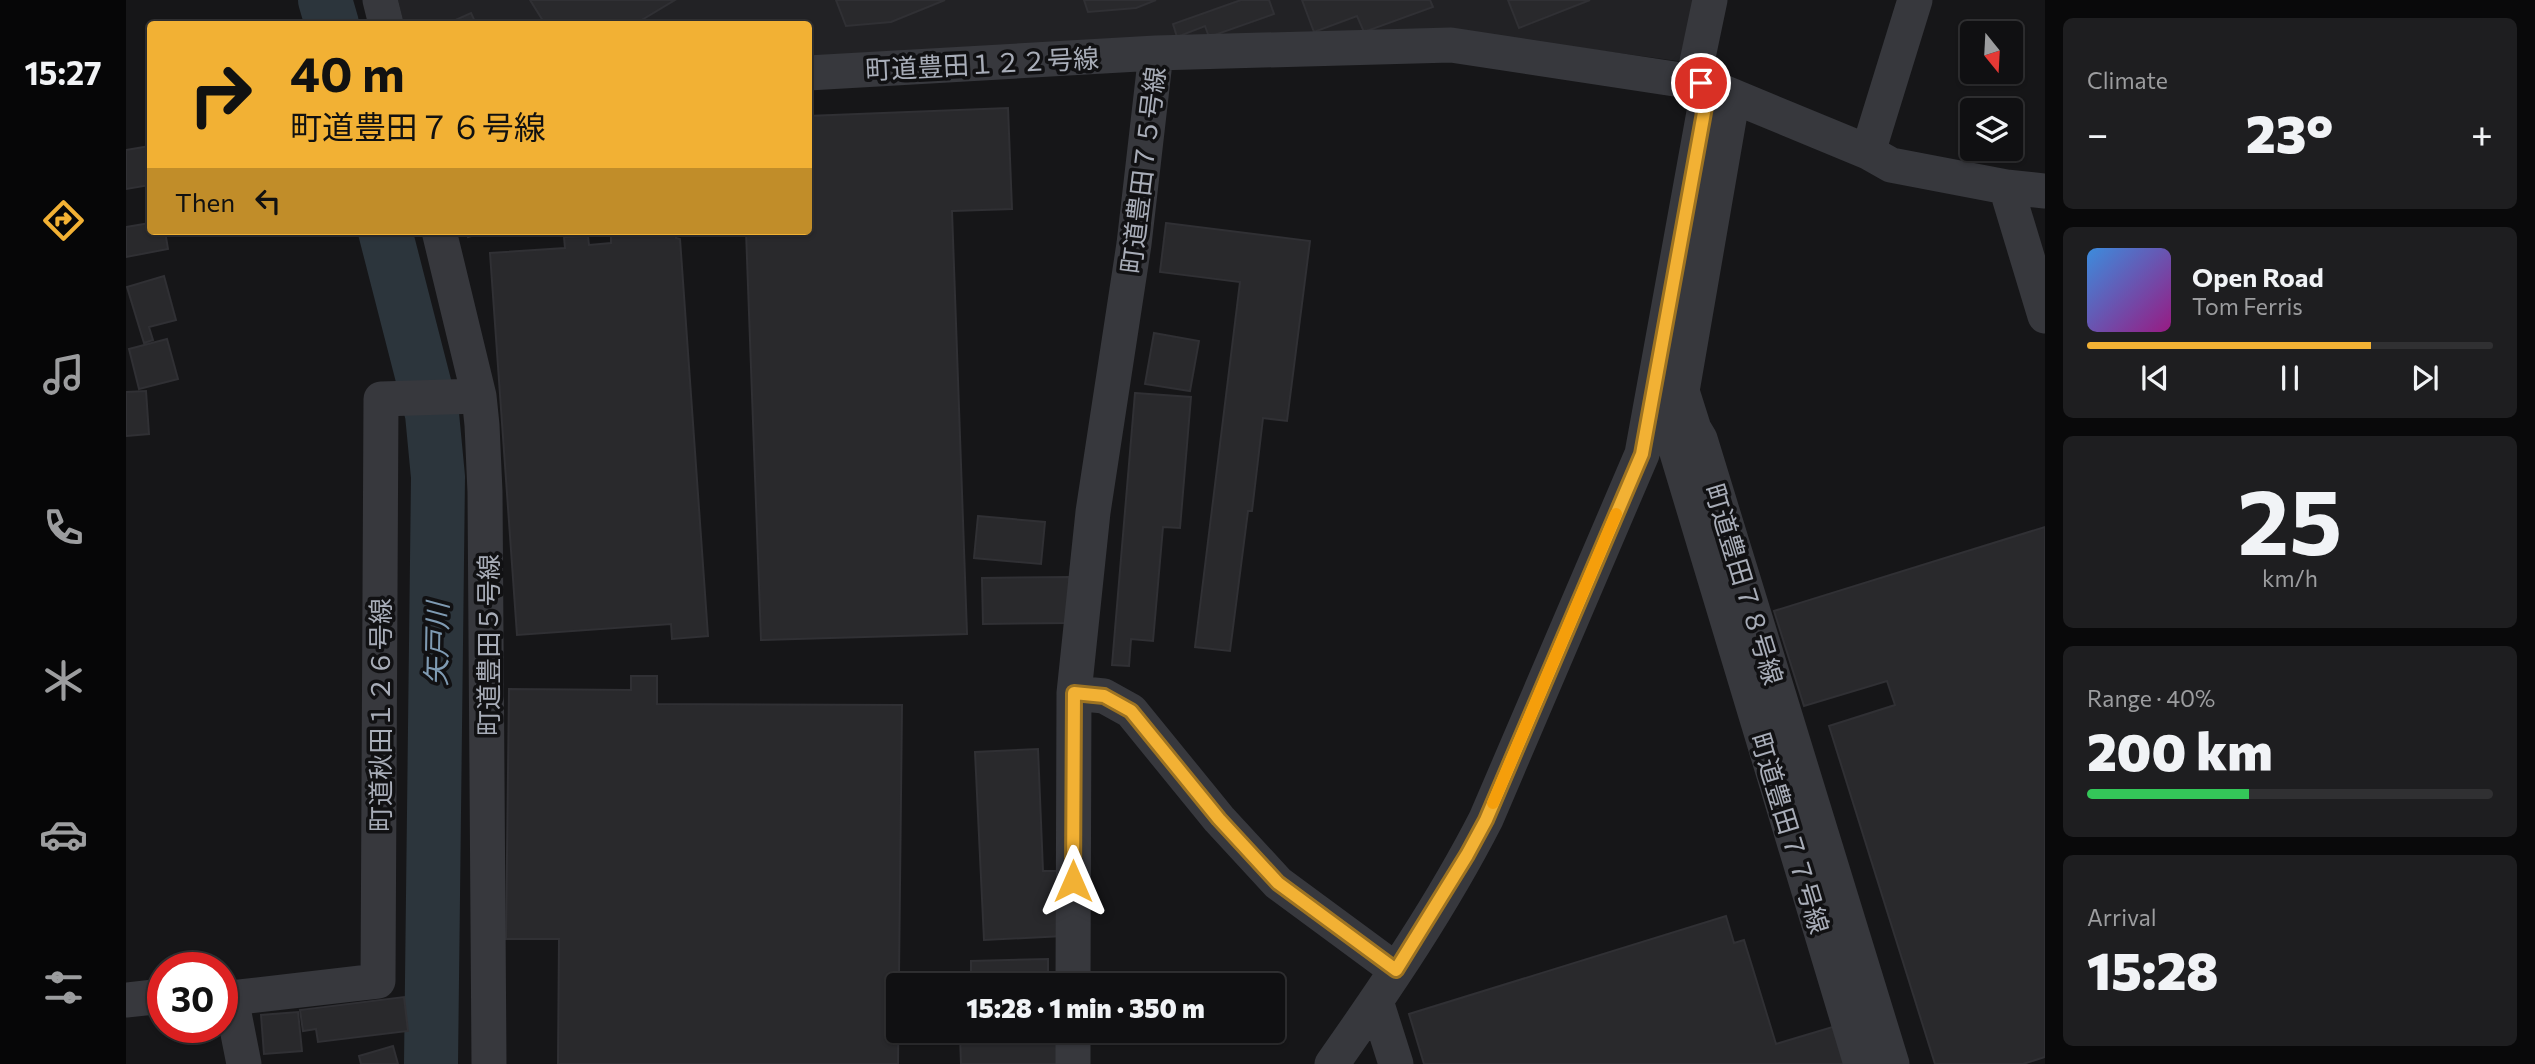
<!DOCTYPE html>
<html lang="en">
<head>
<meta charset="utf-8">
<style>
  :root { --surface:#101012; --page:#1e1e20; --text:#f1f3f6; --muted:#9c9d9f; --line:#303032; --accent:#f2b134 }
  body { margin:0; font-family:Commissioner,"Noto Sans JP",sans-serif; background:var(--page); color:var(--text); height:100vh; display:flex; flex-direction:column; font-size:26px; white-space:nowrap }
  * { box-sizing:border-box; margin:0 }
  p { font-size:23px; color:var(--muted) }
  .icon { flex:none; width:38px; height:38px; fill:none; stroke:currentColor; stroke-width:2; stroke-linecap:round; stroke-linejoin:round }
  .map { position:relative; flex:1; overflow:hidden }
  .details { display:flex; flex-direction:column; gap:18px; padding:18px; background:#09090a; width:490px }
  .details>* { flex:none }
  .banner { position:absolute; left:21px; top:21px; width:665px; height:214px; border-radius:7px; box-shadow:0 2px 5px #0004,0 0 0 2px var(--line); background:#f2b134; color:#111; overflow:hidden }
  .needle { width:46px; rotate:162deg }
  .buttons { position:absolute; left:1834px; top:21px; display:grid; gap:14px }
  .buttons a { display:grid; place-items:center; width:63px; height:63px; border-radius:7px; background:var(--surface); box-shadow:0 2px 5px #0004,0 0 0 2px var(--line); font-size:35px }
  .speed { position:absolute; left:21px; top:952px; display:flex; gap:14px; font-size:35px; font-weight:700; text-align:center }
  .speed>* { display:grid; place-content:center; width:91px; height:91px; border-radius:50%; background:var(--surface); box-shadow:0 2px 5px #0004,0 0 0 2px var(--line); line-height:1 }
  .speed .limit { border:10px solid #d22; background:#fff; color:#111 }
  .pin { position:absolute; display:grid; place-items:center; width:60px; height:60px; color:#fff; margin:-30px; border:4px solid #fff; border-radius:50%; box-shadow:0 2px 7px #0007 }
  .me { position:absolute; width:77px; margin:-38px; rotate:0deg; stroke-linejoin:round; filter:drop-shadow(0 0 5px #0008) }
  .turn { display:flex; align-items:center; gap:24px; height:147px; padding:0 28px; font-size:32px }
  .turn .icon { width:91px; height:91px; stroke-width:2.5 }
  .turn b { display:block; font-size:49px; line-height:60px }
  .then { display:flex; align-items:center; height:66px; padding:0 28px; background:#0003; gap:14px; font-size:26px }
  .big { font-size:52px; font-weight:800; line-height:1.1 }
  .details .widget { flex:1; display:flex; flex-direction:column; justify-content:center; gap:10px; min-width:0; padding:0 24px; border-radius:10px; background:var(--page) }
  .details .dial { align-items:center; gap:0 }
  .dial b { font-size:91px; line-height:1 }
  .song { display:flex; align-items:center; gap:21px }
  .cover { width:84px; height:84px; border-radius:10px; background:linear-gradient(135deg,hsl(210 70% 55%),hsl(310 70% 35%)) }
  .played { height:7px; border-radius:4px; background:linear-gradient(90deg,var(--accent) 70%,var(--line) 70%) }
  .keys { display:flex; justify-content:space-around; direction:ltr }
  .heat { display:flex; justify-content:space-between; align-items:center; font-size:38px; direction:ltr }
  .charge { height:10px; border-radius:5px; background:linear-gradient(90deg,#34c759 40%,var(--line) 0) }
  .trip { position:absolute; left:760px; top:973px; width:399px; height:70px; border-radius:7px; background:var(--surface); box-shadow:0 2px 5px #0004,0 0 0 2px var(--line); font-weight:800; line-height:70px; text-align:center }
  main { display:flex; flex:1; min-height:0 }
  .tab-bar { display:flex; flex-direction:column; width:126px; justify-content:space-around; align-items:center; background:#060607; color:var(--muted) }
  .tab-bar .icon { width:49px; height:49px }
  .tab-bar .on { color:var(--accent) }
  .tab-bar b { font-size:32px; color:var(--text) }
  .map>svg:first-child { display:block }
  .built { fill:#222225 }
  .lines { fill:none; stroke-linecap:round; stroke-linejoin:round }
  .river { stroke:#2c353c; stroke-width:54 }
  .building { fill:#29292c; stroke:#303034; stroke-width:2 }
  .minor { stroke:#37383d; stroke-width:35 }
  .route-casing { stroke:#9d7322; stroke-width:18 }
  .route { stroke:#f2b134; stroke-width:12 }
  .slow { stroke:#f59e0b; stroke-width:12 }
  .labels { text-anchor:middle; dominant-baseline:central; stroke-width:7; stroke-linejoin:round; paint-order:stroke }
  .street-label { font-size:26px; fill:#a8adb8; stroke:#111113 }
  .water-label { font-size:28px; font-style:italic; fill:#7f9bb3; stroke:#111113 }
</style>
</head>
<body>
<main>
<nav class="tab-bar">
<b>15:27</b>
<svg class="icon on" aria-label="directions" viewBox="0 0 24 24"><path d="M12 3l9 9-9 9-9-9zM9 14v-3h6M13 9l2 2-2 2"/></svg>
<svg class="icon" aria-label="music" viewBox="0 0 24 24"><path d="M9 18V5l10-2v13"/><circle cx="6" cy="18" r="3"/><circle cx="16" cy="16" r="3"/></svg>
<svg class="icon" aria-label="phone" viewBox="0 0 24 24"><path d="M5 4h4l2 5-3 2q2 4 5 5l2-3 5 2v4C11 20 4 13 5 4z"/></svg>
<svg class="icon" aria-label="climate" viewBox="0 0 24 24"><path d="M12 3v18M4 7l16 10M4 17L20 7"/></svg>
<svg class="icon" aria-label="car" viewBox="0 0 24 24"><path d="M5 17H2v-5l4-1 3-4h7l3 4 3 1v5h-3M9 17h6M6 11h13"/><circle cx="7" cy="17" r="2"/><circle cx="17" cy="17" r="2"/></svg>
<svg class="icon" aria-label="filters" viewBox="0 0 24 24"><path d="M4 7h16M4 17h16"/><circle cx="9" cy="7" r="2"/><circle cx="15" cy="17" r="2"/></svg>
</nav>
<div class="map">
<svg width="1919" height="1064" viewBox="0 0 1919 1064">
  <rect width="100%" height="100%" fill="#161618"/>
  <path class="built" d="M272,0H1571L1559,62L1338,32L683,59L682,24H278Z"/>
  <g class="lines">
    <path class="river" d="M199,0L206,24
      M259,231L306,414L312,477L305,1064"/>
  </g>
  <path class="building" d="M404,0H549L509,24H419Z
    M710,0H819L765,22L720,26Z
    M958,0H1030L1010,8L962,12Z
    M1115,0H1143L1148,14L1083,37L1079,26L1051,37L1047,24Z
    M1176,0H1304L1307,7L1238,32L1231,16L1188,32Z
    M1382,0H1464L1393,28Z
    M345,13L350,24H326L325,22Z
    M882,108L886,209L826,211L841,634L635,640L620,231H682V116Z
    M24,146V185L0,189V150Z
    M24,223V231H39L42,249L0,257V227Z
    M1040,223L1184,241L1161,421L1137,418L1126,511H1122L1104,651L1069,647L1114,282L1034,272Z
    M340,231H362L342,237Z
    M485,231H549L550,238L554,239L582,636L546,639L545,624L391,635L364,253L439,248L438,237L462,236L463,245L485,243Z
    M38,276L50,320L23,327L27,340L18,343L1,287Z
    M1028,333L1073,341L1064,391L1019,384Z
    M41,339L52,379L13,389L3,349Z
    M20,391L23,434L0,436V392Z
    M1009,393L1065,397L1054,528L1037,527L1027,641L1005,639L1003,666L986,665Z
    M852,516L919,522L915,564L848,558Z
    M1919,527V1057L1897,1064H1809L1703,726L1769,705L1761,681L1678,706L1648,611Z
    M943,577V623L857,624L856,578Z
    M505,676H531V704L776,705L772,1064H432L433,939H380L383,689L505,690Z
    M912,749L917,871H934L937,936L858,940L849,752Z
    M1600,916L1608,943L1618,940L1650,1044L1710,1026L1722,1064H1298L1283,1014Z
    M922,959V985H878V978L845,979V961Z
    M278,997L282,1031L192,1042L190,1029L177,1031L174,1010Z
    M172,1012L176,1051L138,1054L135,1015Z
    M880,1031H934L935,1064H835L834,1036L880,1034Z
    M267,1046L272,1064H235L233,1056Z"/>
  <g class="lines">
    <path class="minor" d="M254,0L260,24
      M682,73L1030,53
      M1607,96L1556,391L1568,429L1574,439L1766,1064
      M1742,152L1789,0
      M1880,187L1919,316
      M313,231L353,396L356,425L359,492L363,1064
      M1525,408L1542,423L1735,1064
      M948,693L978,696L1005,711L1093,819L1152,883L1270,970
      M947,985L948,693L967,512L1008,244L1030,53L1325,45L1575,83L1742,152L1765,165L1880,187L1919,191
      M96,991L105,998L118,1064
      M105,998L252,981L255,399L353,396
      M0,1000L37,996
      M1250,1001L1270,1064
      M947,1064V1031
      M1206,1064C1261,986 1316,905 1360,819L1516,454L1579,107L1571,62L1584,0"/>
  </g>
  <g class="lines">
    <defs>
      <path id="route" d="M947,881L948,693L978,696L1005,711L1093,819L1152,883L1270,970L1341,855L1360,820L1516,454L1579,107L1575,83"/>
    </defs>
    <use href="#route" class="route-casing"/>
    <use href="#route" class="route"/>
    <path class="slow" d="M1367,803L1490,514"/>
  </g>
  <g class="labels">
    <g class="street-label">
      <text transform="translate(856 63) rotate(-3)">町道豊田１２２号線</text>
      <text transform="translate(1016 170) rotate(-83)">町道豊田７５号線</text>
      <text transform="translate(1619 584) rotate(73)">町道豊田７８号線</text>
      <text transform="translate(361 645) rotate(-90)">町道豊田５号線</text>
      <text transform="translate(253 715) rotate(-90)">町道秋田１２６号線</text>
      <text transform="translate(1665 833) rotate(73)">町道豊田７７号線</text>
    </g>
    <g class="water-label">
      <text transform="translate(310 644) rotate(-89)">矢戸川</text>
    </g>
  </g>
</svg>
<div class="buttons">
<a><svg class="needle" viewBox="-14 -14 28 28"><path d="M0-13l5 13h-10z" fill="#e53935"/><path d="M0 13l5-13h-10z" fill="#9c9d9f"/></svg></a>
<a><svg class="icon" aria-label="layers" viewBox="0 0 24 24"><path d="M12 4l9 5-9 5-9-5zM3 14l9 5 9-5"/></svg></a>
</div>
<div class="speed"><div class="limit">30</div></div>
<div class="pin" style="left:1575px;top:83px;background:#d93025"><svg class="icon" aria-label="arrive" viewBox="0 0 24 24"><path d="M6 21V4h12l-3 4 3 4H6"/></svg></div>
<svg class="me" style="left:947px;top:881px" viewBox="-20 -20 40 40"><path d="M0-17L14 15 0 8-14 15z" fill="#f2b134" stroke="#fff" stroke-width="4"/></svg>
<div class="trip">15:28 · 1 min · 350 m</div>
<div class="banner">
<div class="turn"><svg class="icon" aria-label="right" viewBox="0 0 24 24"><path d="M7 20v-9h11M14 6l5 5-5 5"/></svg><div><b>40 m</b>町道豊田７６号線</div></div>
<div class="then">Then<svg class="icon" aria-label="left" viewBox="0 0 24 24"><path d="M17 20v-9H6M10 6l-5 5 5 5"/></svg></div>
</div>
</div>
<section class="details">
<div class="widget"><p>Climate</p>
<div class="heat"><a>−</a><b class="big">23°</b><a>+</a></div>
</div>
<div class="widget">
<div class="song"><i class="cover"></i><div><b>Open Road</b><p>Tom Ferris</p></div></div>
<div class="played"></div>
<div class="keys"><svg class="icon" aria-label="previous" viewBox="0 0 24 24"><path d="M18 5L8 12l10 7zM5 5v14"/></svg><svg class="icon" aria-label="pause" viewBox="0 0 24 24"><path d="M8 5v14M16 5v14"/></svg><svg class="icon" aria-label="next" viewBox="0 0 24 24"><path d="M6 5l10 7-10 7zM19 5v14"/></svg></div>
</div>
<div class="widget dial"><b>25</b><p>km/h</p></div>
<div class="widget"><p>Range · 40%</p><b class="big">200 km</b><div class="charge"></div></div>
<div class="widget"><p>Arrival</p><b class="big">15:28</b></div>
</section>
</main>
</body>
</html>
